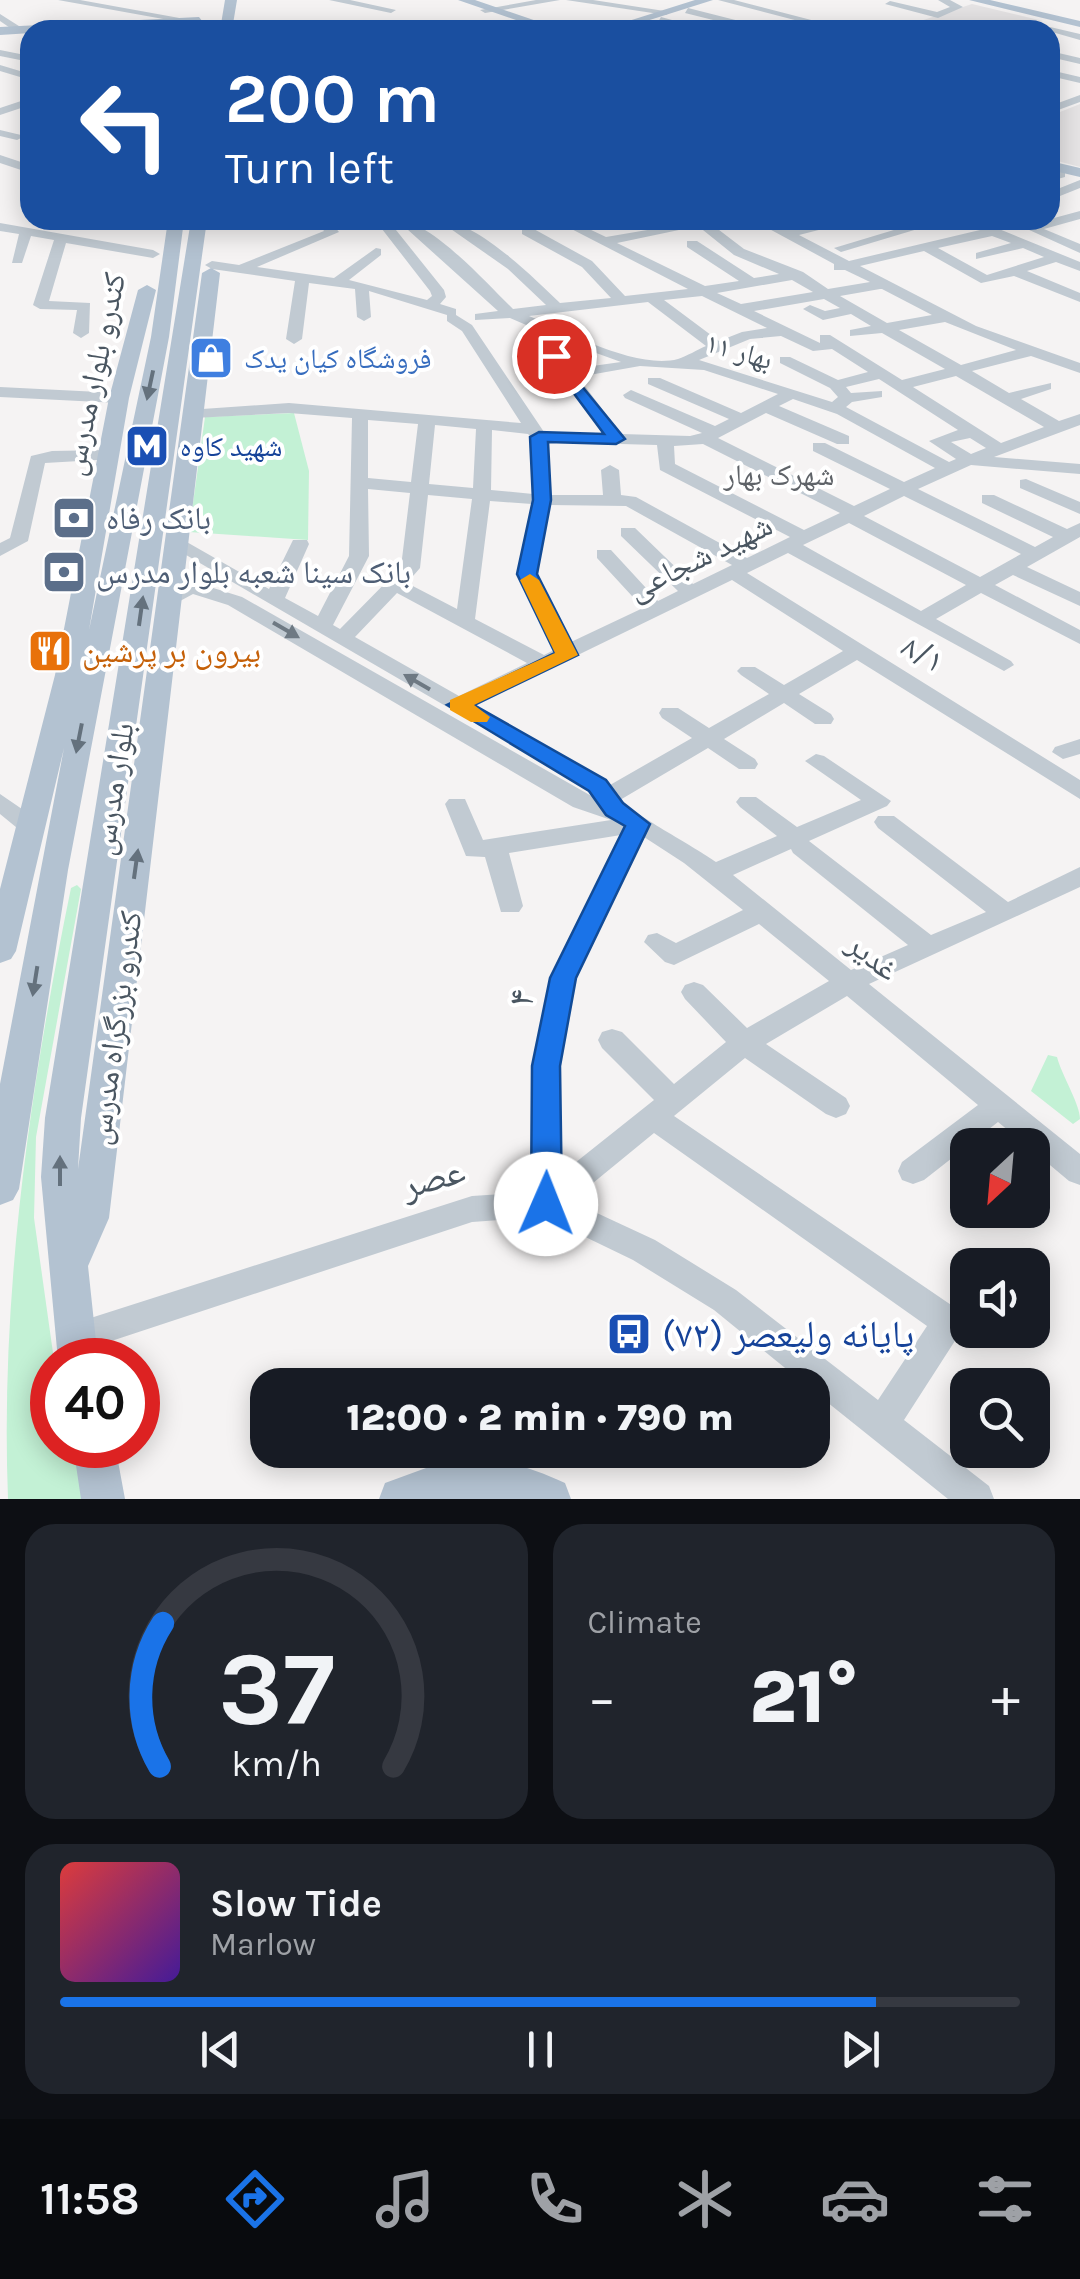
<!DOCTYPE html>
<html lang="en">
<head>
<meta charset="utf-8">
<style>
  :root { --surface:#171b24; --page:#20242c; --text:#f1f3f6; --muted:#9ea1a6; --line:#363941; --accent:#1a73e8 }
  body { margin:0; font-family:Karla,"Noto Naskh Arabic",sans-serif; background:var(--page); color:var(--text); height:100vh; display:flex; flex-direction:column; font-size:38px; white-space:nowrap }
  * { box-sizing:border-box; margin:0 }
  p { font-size:32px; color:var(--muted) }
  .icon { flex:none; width:55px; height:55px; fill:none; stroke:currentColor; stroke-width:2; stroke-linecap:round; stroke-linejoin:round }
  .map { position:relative; height:1499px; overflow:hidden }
  .sheet { display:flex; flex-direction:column; gap:25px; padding:25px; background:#0d0f14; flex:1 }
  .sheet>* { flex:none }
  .guide { position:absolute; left:20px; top:20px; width:1040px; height:210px; border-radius:30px; box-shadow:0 5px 25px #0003; background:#1a4fa0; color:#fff; overflow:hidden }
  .needle { width:65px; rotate:206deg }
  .tools { position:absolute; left:950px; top:1128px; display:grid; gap:20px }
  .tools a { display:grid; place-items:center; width:100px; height:100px; border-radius:20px; background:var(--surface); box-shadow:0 5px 25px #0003; font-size:50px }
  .speed { position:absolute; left:30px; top:1338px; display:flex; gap:20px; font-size:50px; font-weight:700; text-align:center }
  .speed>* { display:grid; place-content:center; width:130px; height:130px; border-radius:50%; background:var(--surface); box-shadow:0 5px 25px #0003; line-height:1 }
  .speed .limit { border:15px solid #d22; background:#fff; color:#111 }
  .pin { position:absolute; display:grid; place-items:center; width:85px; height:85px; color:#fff; margin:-42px; border:5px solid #fff; border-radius:50%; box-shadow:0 2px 10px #0007 }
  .me { position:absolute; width:110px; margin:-55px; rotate:1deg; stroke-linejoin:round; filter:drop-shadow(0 0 8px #0008) }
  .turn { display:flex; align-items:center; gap:35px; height:210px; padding:0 40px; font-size:45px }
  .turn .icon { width:130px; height:130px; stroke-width:2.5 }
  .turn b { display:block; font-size:70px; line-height:85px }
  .big { font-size:75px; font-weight:800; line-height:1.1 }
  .sheet .tile { flex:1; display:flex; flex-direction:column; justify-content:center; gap:15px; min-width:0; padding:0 35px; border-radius:30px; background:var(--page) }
  .sheet .dial { align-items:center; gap:0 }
  .dial svg { height:260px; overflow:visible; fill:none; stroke:var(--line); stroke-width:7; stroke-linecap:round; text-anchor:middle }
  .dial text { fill:var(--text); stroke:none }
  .song { display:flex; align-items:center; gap:30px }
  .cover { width:120px; height:120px; border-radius:15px; background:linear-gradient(135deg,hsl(0 70% 55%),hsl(260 70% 35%)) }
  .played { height:10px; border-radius:5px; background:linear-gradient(90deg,var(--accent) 85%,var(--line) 85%) }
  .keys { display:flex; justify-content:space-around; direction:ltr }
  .heat { display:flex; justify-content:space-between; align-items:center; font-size:55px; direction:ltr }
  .sheet .tiles { flex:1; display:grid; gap:25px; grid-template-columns:1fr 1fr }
  .tile:last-child { grid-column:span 2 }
  .trip { position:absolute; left:250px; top:1368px; width:580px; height:100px; border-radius:30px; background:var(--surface); box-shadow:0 5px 25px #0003; font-weight:800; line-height:100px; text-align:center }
  .menu { display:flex; height:160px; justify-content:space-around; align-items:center; background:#090b0e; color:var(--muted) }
  .menu .icon { width:70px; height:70px }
  .menu .selected { color:var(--accent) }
  .menu b { font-size:45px; color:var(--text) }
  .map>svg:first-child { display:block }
  .education { fill:#e6e4e5 }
  .green { fill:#c3f1d5 }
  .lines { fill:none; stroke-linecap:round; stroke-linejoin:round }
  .minor { fill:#c1cad2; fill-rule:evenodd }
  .major { fill:#b3c2d1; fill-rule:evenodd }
  .oneway { fill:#64717d }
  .oneway2 { fill:#6e7983 }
  .route { fill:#1a73e8; stroke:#114b97; stroke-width:2.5 }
  .slow { fill:#f59e0b }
  .labels { text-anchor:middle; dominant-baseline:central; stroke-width:8; stroke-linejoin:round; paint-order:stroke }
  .far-street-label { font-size:28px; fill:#4a5661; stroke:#fff }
  .far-shop-label { font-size:28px; fill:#366cbe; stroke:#fff; text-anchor:start }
  .far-transit-label { font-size:28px; fill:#164399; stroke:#fff; text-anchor:start }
  .far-neighbourhood-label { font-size:30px; fill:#5f6368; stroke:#fff }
  .street-label { font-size:32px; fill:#4a5661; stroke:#fff }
  .service-label { font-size:32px; fill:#4e5e75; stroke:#fff; text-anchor:start }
  .food-label { font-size:32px; fill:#c56008; stroke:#fff; text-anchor:start }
  .near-street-label { font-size:38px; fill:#4a5661; stroke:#fff }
  .near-transit-label { font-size:38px; fill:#164399; stroke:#fff; text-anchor:start }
</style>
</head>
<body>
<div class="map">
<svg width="1080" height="1499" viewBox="0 0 1080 1499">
  <rect width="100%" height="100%" fill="#f5f3f3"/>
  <path class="education" d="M972,4L1043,21L1016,30H893Z
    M1080,104V167L1050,159V116Z"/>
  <path class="green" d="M294,413L309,471L308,540L189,532L205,417Z
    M77,885L81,889L36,1137L34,1218L54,1360L52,1445H73L86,1499H8C0,1295 30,1087 71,888Z
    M1048,1055L1057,1057C1062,1076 1080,1104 1080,1119L1073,1124L1031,1091Z"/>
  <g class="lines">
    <path class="minor" d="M58,0H80L196,21L191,24Z
      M329,0H350L396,10L391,13Z
      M536,0H560L485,13L480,10Z
      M566,0H593L671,12L666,15Z
      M718,0H734L850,30H833Z
      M938,0H950L963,7L938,18L885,4L890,1L937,12L950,7Z
      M688,8L763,27L765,29L753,30L685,13Z
      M0,14L22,28V32H16L0,21Z
      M661,17L702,28L704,30L658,22Z
      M420,21L458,27L463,30L417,26Z
      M974,27L987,30H969Z
      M1050,27L1080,34V40L1045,30Z
      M0,50L30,56V62L0,56Z
      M1050,51L1080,58V64L1050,57Z
      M0,65L30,74V80L0,71Z
      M1050,70L1080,77V83L1050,76Z
      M1080,95V102L1050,113V106Z
      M30,98V105L0,115V108Z
      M0,130L21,135L23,137L17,140L0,136Z
      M0,155L30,165V173L0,163Z
      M1061,170L1065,171V177L1050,181V173Z
      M1080,180V188L1050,200V192Z
      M29,190H30V199L23,194Z
      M1080,211V219L1044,229L1080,244V253L1007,220L1032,224Z
      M316,220H329L339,232L257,267L334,278L376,248L381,249V255L349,280L427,300L432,296L430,291L375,220H388L444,290L446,297L440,304L456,309V315L472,325L544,432L603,434L533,339L547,334L510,318L475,320V314L498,311L397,220C431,220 487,284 513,309L546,305L508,269L438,220C476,220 533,277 560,303L611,298L582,267L522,234V228H532L592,261L625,296L688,289L554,220H570L606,237L706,220L744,249L803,272L828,289L870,282L845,270H834V264L753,220C769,220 781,229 792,229C815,227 835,220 858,220L799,235L849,261L980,230L960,220H977L1080,262V271L1056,262L1027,271L1080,293V302L1014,276L981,283L924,251L860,266L976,326L1080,363V373L1031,356L972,371L1009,393L1051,383V389L1021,399L1059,421L1080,414V425L994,457L1080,464V474L971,465L918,489L1035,547L1053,537L982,503V495H994L1067,529L1080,523V537L1027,567L1080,592V606L1013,575L995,585L1080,630V644L981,593L936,619L1011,661L1014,665L1004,671L788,553L747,573L1080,780V799L857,660L799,694L831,714L834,719L831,724H815L784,703L724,739L755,759L758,764L755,769H739L708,748L620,800C627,810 698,849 716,862L777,836L740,807L736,802L740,797H756L797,827L861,800L805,761L816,754L824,756L891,801L887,806L809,841L931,935L986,912L878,828L874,822L878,816H894L1008,902L1080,867V887L869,984L1080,1154V1185L1069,1181L1032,1150V1145H1026L998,1122L924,1180L913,1184L902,1180L898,1171L902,1162L978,1105L847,996L766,1044L846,1098L850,1106L846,1114L836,1118L826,1114L745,1058L674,1116L960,1311L964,1322L960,1333L904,1420L989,1486L994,1499H948L812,1390V1385H806L714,1310L633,1260L544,1217L472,1222L75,1353L63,1349L58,1338L63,1327L75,1323L472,1196L531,1192L532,1066L550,978L621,835L509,853L523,906L519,912H501L485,857L466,856L445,804L449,799H465L483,840L611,820L573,807L228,605L193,594L169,607L159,601L191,581L242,597L595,798L590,790L169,545L178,539L185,541L269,589L293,540H307L309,544L285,598L318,616L349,556L352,418L289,413L194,418L188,416V410L289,403L521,423L462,331L447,321V315L369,291L371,317L364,321L357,317L355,289L309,283L302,339L294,344L286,339L295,281L212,269L205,265L212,261L239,265L324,231ZM698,226L734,255L779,274L754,278L697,241H687V247L739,281L705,286L617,243ZM992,236L1011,243L976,253V259L1023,248L1044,257L987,275L938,248ZM792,280L813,292L741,304L717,293ZM880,289H882L932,315L887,323L840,296ZM702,296L767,328L742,332L719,341L664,300ZM824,299L840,308L825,311L810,305L803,309L823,320L851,314L871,326L850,330V336L882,333L945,369L902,380L830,335H820V343L754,311ZM648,302L706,346C697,350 687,356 678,359C637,370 567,332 529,316ZM945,322L1016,350L961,365L899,330ZM781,336L813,351L832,349L868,372L838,380L790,357H780V363L830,388L838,397L832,402L699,360L750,339ZM563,341L621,362L571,369L551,342ZM640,366L704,370L778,394L741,413L660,378H648V384L729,419L715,426L631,390L623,395L625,398L702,433L690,436L621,434L578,377ZM956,376L1044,427L1001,443L913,387ZM879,379L958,430L929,441L956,459L949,462L846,407L852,402L882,397V391L851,393L846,387ZM793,399L837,414L935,468L904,482L825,443H813V451L890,489L854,506L718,438L766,413L837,444H849V436L779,406ZM368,420L418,424L411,482L368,478ZM435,425L476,429L473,488L429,484ZM492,430L528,434L531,437L533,494L491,490ZM970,438L986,448L971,454L951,442ZM548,442L657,445L660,470L790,537L747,558L636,497L621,495L619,470L610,465L601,470L603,495H551ZM703,444L840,513L804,530L675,464L674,446ZM368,489L410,493L401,567L340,629L333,625L369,556ZM428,495L472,499L457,609L407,583L420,568ZM904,496L1021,554L980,577L864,516ZM490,501L532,504L517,574L554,650L544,655L475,619ZM550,505L626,506L732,565L693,584L635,528H621V536L678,591L658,601L611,550H597V558L643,608L571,642L537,574ZM849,523L966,585L921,611L803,545ZM732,580L843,651L784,685L755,667H741L737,671L741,675L769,694L709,728L678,708H662L659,713L662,718L692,738L610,785L606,780L475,705ZM397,593L527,663L459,696L355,637ZM644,837L684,863L743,910L676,943L657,933L648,935L644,942L665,962L674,965L759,924L829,981L747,1028L703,985L694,982L685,985L681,992L685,999L726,1042L674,1084L622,1032L612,1029L602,1032L598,1040L602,1048L654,1100L561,1174L560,1066L576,978ZM791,849L793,853L908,945L851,970L733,875ZM654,1133L927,1326L878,1400L736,1290L655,1240L571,1201Z
      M927,220L941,222L841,252L834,248Z
      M0,223L153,250L160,254L153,258L66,243L49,301L90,303L89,333L81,338L73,333L77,310L40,309L33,305L54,240L31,236L22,263H12L19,234L0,231Z
      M0,387L119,393L127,398L119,403L0,397Z
      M108,450L117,455L114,459L45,463L28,541L0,556V543L10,538L31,456L52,451Z
      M1026,479L1080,502V514L1020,488V480Z
      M1080,739V754L1063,759L1052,752L1055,747Z
      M0,794L38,820L42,826L38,832H22L0,814Z"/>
    <path class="major" d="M225,0H237L232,30H220Z
      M458,0H475L563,30H545Z
      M695,0H713L618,30H600Z
      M969,0H990L1080,21V27Z
      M199,17L203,22L0,35V27Z
      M1050,161L1080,168V177L1050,170Z
      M168,220H184L169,337L68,870L19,1189L13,1200L0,1205V1084L64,748L16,951L11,959L0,963V889L55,675L109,398L138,290L147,285L156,290L129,398L89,630L151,337Z
      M191,220H207L81,1118L78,1169L202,273L211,268L220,273L109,1218L88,1266L98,1360H58L41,1177L45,1118Z
      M73,1445H115L125,1499H81Z
      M475,1459C508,1460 535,1469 565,1483L571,1499H379L385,1483L437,1464Z"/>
  </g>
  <defs><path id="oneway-solid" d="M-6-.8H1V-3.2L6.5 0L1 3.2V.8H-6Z" transform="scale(2.5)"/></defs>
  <g class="oneway">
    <use href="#oneway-solid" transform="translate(150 385) rotate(102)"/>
    <use href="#oneway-solid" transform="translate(141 611) rotate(-82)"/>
    <use href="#oneway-solid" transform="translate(79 738) rotate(101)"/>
    <use href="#oneway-solid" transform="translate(136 864) rotate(-82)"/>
    <use href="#oneway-solid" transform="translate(35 981) rotate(99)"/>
    <use href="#oneway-solid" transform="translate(60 1171) rotate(-90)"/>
  </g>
  <g class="oneway2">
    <use href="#oneway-solid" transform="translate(286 630) rotate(30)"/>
    <use href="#oneway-solid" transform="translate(417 682) rotate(-150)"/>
  </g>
  <path class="route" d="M554,352L625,439L616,444L548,442L551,500L537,574L578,655L474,705L606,780L623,803L650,824L576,978L560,1066L562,1204L557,1213L546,1217L535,1213L531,1204L532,1066L550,978L625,826L606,815L589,791L447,705L555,653L517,574L533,500L530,437L539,432L604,434L546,356Z"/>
  <path class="slow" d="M530,574L539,580L578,655L474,705L490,717L487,722H471L450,710V700L555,653L520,580Z"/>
  <defs>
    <symbol id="shop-square" viewBox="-11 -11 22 22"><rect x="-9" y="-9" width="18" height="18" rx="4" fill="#3f7fe0" stroke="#fff"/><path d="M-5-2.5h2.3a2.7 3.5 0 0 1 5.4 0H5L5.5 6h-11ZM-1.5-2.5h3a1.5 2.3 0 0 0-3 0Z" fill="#fff"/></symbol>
    <symbol id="metro-square" viewBox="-11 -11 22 22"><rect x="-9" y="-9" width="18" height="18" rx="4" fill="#1a4fb4" stroke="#fff"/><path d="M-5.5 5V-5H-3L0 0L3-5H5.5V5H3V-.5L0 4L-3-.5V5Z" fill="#fff"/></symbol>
    <symbol id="bank-square" viewBox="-11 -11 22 22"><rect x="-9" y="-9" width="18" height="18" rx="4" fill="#5c6f8a" stroke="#fff"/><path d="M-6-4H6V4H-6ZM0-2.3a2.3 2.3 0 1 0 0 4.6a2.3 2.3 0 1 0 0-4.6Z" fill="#fff"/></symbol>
    <symbol id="restaurant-square" viewBox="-11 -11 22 22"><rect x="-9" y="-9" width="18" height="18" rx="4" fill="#e8710a" stroke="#fff"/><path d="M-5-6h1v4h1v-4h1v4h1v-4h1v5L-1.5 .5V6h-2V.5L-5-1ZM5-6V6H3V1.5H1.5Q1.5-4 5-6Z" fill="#fff"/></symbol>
    <symbol id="bus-square" viewBox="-11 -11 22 22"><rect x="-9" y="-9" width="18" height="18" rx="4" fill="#1a4fb4" stroke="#fff"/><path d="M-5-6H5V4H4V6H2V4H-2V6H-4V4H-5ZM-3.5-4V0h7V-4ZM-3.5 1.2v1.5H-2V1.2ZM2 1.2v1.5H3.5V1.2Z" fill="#fff"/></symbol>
  </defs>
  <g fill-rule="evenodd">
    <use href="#shop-square" x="186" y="333" width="50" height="50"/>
    <use href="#metro-square" x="122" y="421" width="50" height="50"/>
    <use href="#bank-square" x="49" y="493" width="50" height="50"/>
    <use href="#bank-square" x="39" y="547" width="50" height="50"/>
    <use href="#restaurant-square" x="25" y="626" width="50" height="50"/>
    <use href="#bus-square" x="604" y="1309" width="50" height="50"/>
  </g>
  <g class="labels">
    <g class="far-street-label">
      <text transform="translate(739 351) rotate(16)">بهار ۱۱</text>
    </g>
    <g class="far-shop-label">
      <text x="244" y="358">فروشگاه کیان یدک</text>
    </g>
    <g class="far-transit-label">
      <text x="180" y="446">شهید کاوه</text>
    </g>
    <g class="far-neighbourhood-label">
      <text x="779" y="475">شهرک بهار</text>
    </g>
    <g class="street-label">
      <text transform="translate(94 374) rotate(-78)">کندرو بلوار مدرس</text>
      <text transform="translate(700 557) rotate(-26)">شهید شجاعی</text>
      <text transform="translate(923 654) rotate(29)">۸/۱</text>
      <text transform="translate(113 789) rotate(-81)">بلوار مدرس</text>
      <text transform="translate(873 957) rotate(39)">غدیر</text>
      <text transform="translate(115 1028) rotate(-82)">کندرو بزرگراه مدرس</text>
    </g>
    <g class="service-label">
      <text x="106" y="518">بانک رفاه</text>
      <text x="96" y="572">بانک سینا شعبه بلوار مدرس</text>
    </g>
    <g class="food-label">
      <text x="82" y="651">بیرون بر پرشین</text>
    </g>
    <g class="near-street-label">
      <text transform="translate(521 998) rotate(-79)">۴</text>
      <text transform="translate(433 1178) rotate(-16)">عصر</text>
    </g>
    <g class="near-transit-label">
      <text x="662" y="1334">پایانه ولیعصر (۷۲)</text>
    </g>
  </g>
</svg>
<div class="tools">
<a><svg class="needle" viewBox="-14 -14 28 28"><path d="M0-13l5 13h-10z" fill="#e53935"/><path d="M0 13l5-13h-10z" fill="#9ea1a6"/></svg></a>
<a><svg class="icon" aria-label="sound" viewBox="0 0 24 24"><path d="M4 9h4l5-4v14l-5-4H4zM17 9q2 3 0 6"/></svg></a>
<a><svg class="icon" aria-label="search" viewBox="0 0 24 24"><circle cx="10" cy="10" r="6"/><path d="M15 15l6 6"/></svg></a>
</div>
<div class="speed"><div class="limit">40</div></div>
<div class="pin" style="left:554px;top:356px;background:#d93025"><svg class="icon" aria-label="arrive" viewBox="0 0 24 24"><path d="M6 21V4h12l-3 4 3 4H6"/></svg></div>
<svg class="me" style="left:546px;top:1204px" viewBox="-20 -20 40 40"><circle r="19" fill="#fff"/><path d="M0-13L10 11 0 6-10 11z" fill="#1a73e8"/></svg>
<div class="trip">12:00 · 2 min · 790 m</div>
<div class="guide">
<div class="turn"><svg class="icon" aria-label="left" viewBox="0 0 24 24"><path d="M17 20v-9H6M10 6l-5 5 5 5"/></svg><div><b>200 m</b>Turn left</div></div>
</div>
</div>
<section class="sheet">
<div class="tiles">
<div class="tile dial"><svg viewBox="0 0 100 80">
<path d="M14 69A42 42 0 1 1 86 69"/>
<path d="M14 69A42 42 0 0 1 15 25" stroke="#1a73e8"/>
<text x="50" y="56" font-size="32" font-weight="700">37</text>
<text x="50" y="72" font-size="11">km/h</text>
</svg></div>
<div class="tile"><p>Climate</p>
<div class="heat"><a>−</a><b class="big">21°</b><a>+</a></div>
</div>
<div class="tile">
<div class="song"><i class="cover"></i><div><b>Slow Tide</b><p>Marlow</p></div></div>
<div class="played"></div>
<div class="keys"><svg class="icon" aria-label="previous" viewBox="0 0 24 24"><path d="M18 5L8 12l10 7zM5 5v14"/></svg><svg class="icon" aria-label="pause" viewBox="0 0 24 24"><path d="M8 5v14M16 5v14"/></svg><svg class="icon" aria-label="next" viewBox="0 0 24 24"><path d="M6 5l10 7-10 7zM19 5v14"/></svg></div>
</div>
</div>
</section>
<nav class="menu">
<b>11:58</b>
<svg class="icon selected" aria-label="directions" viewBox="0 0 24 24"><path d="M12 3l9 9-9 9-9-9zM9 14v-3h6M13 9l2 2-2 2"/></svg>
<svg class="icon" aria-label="music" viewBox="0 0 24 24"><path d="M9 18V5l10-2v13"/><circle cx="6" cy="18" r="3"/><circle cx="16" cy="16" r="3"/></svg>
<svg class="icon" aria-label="phone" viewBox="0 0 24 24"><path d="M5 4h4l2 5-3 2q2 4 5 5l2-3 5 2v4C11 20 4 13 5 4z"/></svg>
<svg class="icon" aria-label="climate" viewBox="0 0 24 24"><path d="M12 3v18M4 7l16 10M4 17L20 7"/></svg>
<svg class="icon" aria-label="car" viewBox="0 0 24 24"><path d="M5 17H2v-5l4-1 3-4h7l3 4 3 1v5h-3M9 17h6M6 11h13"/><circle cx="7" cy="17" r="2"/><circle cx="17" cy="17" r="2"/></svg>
<svg class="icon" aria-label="filters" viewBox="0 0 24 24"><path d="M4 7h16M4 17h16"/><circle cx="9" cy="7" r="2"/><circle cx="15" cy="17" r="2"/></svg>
</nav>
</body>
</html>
